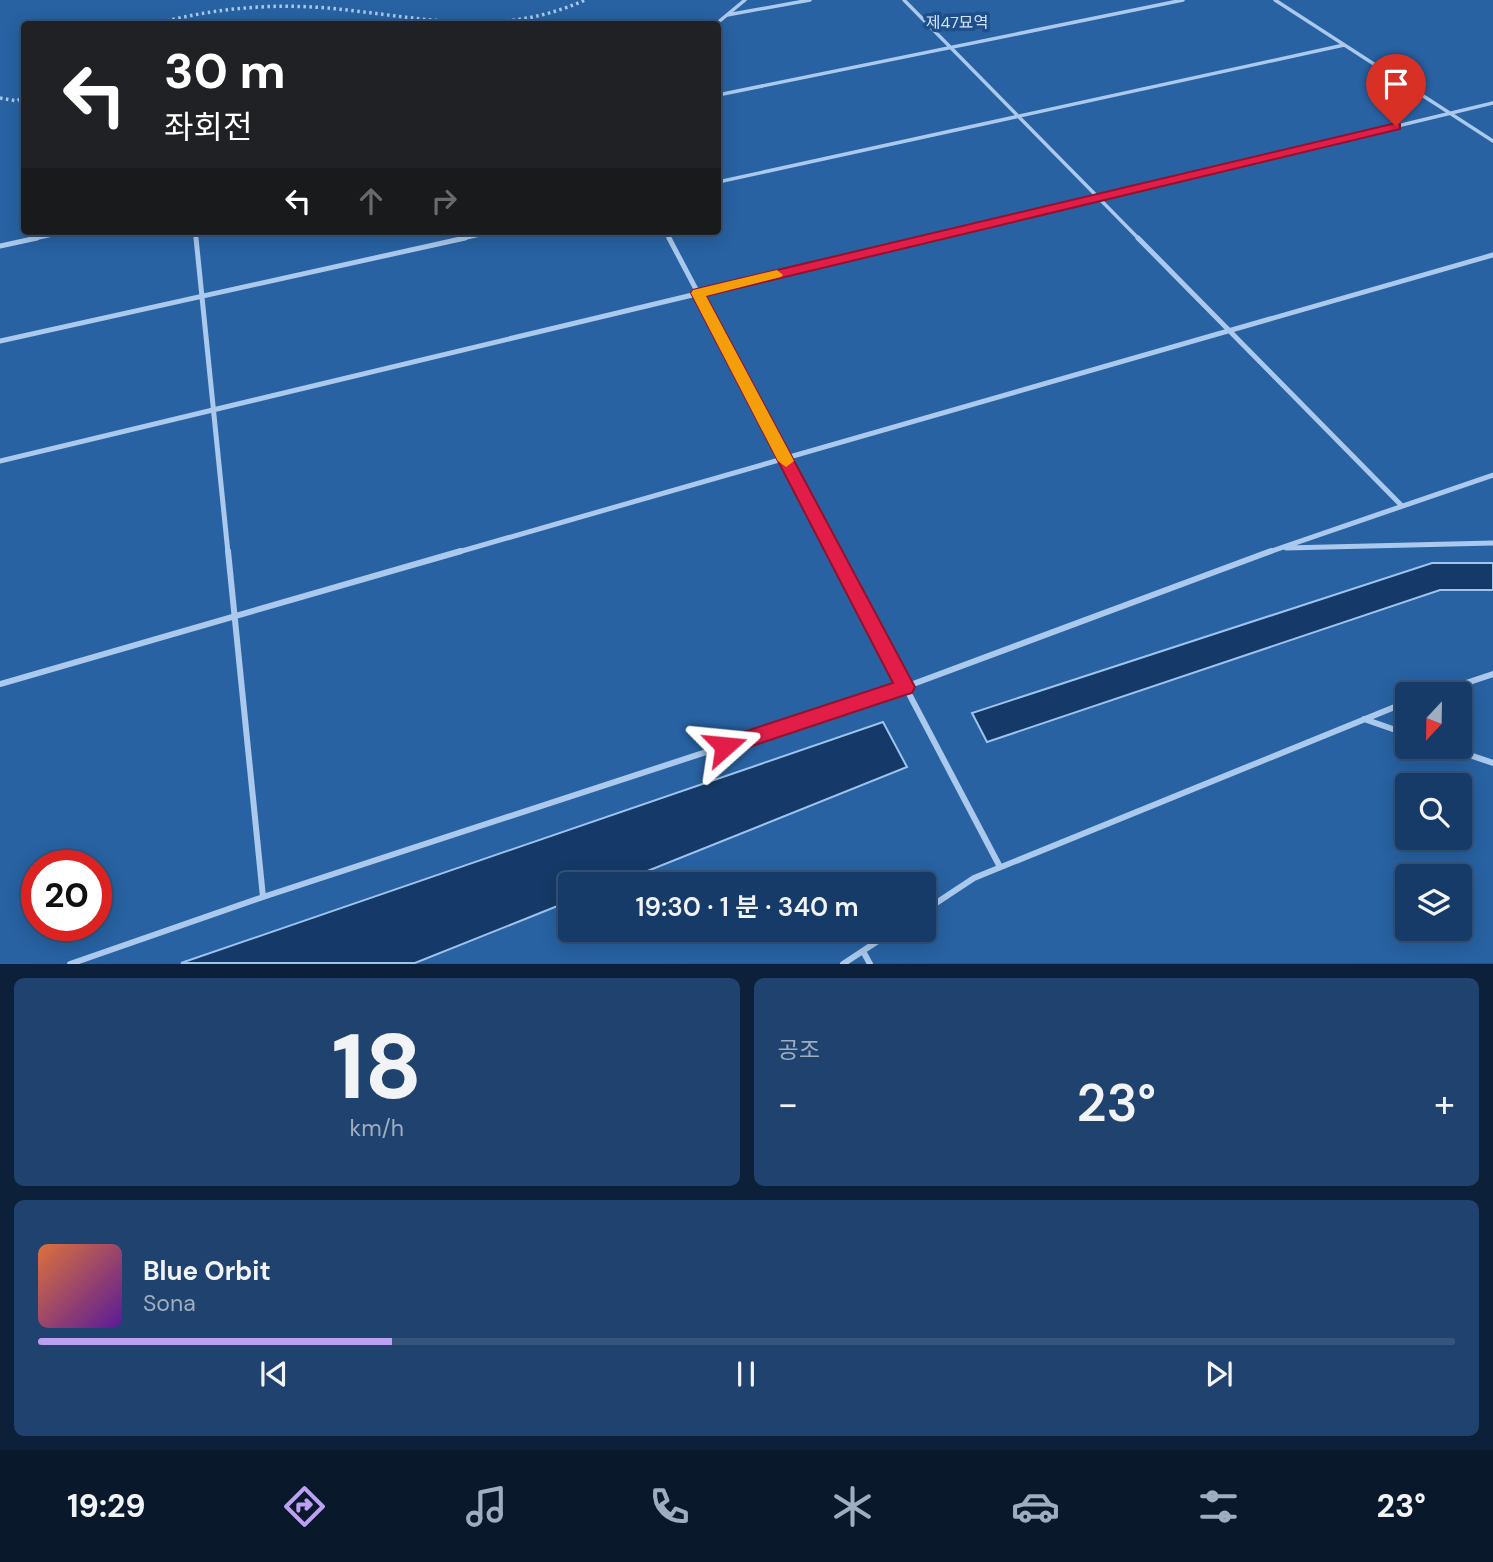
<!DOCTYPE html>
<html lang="ko">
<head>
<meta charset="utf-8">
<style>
  :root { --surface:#163b68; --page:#1f426e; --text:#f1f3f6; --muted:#9eadc0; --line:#35557c; --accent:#bca0f2 }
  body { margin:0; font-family:"DM Sans","Noto Sans KR",sans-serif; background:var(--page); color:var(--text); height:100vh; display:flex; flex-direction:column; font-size:26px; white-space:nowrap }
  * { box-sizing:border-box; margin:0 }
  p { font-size:23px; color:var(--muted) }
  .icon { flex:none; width:38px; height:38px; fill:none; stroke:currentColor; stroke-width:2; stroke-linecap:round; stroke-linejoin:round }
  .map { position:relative; height:964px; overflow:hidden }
  .sheet { display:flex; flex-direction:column; gap:14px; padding:14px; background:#0c2039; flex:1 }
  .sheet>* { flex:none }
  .banner { position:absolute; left:21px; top:21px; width:700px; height:214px; border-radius:7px; box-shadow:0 4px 18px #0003,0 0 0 2px var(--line); background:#202124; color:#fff; overflow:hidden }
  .needle { width:46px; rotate:202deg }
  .fabs { position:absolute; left:1395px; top:682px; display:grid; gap:14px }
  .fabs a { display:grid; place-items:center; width:77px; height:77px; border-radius:7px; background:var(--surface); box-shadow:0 4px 18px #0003,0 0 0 2px var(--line); font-size:35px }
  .speed { position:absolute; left:21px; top:850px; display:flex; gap:14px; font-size:35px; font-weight:700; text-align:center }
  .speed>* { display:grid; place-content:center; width:91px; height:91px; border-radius:50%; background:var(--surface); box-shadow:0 4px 18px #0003,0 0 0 2px var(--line); line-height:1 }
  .speed .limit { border:10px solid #d22; background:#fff; color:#111 }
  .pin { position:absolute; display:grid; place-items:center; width:60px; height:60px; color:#fff; margin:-72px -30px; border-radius:50% 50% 50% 0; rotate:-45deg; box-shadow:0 0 7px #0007 }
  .pin .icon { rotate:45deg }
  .me { position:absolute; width:77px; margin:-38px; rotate:72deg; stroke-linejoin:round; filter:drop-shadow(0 0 5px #0008) }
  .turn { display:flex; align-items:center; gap:24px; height:147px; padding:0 28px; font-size:32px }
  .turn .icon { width:91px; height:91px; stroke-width:2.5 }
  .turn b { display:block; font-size:49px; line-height:60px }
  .lanes { display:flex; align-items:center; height:66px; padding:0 28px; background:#0003; justify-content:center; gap:35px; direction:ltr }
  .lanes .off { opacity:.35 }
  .big { font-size:52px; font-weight:600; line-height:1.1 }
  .sheet .card { flex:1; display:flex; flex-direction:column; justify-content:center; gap:10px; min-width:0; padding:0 24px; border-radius:10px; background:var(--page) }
  .sheet .dial { align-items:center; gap:0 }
  .dial b { font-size:91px; line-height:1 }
  .song { display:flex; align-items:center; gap:21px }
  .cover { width:84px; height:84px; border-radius:10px; background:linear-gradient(135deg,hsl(20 70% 55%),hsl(270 70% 35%)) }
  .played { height:7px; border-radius:4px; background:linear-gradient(90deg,var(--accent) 25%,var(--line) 25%) }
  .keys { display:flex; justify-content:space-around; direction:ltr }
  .heat { display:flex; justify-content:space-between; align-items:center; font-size:38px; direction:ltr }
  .sheet .tiles { flex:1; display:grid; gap:14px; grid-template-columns:1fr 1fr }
  .card:last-child { grid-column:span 2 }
  .trip { position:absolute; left:558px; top:872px; width:378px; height:70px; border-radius:7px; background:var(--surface); box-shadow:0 4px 18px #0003,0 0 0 2px var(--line); font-weight:600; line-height:70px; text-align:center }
  .menu { display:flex; height:112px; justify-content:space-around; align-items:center; background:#09182a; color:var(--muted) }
  .menu .icon { width:49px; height:49px }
  .menu .on { color:var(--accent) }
  .menu b { font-size:32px; color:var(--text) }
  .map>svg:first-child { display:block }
  .green { fill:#2862a3; fill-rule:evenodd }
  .water { fill:#153a69; stroke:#9ec4ed; stroke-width:2 }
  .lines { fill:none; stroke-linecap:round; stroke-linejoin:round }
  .path { stroke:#aac9ec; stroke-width:3.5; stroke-dasharray:2.5 3.5; stroke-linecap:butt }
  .lane-far2 { stroke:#aac9ec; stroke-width:3.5 }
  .lane-far1 { stroke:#aac9ec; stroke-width:5 }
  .lane { stroke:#aac9ec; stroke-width:6 }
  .route { fill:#e11d48; stroke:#92132f; stroke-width:2 }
  .slow { fill:#f59e0b }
  .labels { text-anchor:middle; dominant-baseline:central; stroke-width:7; stroke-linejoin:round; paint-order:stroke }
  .far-park-label { font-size:16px; fill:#cfe3f9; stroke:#1e4f8a }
</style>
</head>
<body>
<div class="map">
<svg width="1493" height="964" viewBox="0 0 1493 964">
  <rect width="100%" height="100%" fill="#1e4f8a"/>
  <path class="green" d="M0,0H1493V963L0,964ZM24,24H718V231H24ZM1407,695H1460V747H1407ZM1407,786H1460V838H1407ZM37,866H96V926H37ZM1407,877H1460V929H1407ZM570,884H924V929H570Z"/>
  <path class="water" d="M1432,563H1493V590H1440L987,742L972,713Z
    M883,722L907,767L615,884H570V901L415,963H181Z"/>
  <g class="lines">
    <path class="path" d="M155,24C206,10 260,4 313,7C409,13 492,42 585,0
      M0,98L17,101L24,97"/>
    <path class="lane-far2" d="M904,0L1140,240
      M1275,0L1493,141
      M727,15L810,0
      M716,24L745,0
      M718,95L1183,0
      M718,182L1344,45
      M195,231L196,240
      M665,231L670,240
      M29,240L70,231
      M457,240L497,231
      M923,240L1493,103"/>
    <path class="lane-far1" d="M196,238L228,553
      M669,238L835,553
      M1138,238L1402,506
      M0,246L37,238
      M0,341L465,238
      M0,461L930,238
      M1286,548L1493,543
      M455,553L1493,255
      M1266,553L1493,475"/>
    <path class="lane" d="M228,551L263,897
      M834,551L1000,867
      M0,684L461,551
      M1430,695L1493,674
      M1364,719L1407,734
      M1446,747L1493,763
      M924,911L974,878L1407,702
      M863,951L870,964
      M70,964L263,897L905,687L1271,551
      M843,964L896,929"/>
  </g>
  <path class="route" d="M1396,123L1400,124V129L706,296L915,687L912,693L905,695L725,755L719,752L716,746L719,740L893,683L691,293L693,290Z"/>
  <path class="slow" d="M777,270L783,275L781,277L706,296L794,461L786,467L778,461L691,293L693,290Z"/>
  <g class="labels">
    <g class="far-park-label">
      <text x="957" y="22">제47묘역</text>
    </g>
  </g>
</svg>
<div class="fabs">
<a><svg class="needle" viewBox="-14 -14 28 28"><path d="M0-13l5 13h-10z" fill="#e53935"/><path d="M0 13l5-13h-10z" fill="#9eadc0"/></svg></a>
<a><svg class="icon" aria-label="search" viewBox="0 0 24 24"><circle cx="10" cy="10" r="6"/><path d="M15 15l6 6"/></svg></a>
<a><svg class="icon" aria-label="layers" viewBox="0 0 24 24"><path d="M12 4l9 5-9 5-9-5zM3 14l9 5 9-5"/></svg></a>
</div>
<div class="speed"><div class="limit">20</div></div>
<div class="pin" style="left:1396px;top:126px;background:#d93025"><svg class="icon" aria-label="arrive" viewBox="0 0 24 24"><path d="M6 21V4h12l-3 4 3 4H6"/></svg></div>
<svg class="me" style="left:725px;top:746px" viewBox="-20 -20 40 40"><path d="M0-17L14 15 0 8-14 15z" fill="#e11d48" stroke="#fff" stroke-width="4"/></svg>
<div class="trip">19:30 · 1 분 · 340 m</div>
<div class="banner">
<div class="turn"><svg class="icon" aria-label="left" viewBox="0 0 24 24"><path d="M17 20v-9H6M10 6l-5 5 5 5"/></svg><div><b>30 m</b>좌회전</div></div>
<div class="lanes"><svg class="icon" aria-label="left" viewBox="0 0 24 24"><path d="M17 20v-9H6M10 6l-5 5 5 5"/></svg><svg class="icon off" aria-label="ahead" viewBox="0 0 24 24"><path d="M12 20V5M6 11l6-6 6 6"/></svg><svg class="icon off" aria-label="right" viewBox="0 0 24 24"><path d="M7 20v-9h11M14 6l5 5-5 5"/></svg></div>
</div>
</div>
<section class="sheet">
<div class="tiles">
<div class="card dial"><b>18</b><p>km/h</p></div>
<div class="card"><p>공조</p>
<div class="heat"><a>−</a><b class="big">23°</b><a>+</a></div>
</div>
<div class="card">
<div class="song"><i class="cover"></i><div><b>Blue Orbit</b><p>Sona</p></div></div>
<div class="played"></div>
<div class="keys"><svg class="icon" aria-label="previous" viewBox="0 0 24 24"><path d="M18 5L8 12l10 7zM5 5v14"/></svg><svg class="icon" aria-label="pause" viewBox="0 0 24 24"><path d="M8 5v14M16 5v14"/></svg><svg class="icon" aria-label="next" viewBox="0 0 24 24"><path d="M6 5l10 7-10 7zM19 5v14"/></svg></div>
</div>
</div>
</section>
<nav class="menu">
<b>19:29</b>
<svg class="icon on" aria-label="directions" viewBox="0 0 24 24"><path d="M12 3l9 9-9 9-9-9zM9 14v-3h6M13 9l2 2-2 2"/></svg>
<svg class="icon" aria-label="music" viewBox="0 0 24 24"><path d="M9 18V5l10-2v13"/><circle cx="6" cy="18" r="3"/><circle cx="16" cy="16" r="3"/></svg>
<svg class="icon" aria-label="phone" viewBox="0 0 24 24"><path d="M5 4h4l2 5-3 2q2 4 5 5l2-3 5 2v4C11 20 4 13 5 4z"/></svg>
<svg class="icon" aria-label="climate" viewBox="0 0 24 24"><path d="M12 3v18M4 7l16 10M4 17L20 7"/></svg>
<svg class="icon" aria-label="car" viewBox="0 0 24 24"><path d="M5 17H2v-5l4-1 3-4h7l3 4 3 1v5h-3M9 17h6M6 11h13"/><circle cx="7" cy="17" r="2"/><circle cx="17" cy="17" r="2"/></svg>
<svg class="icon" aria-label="filters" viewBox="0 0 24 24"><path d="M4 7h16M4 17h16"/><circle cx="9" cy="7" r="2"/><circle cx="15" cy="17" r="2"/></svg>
<b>23°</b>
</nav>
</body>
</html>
